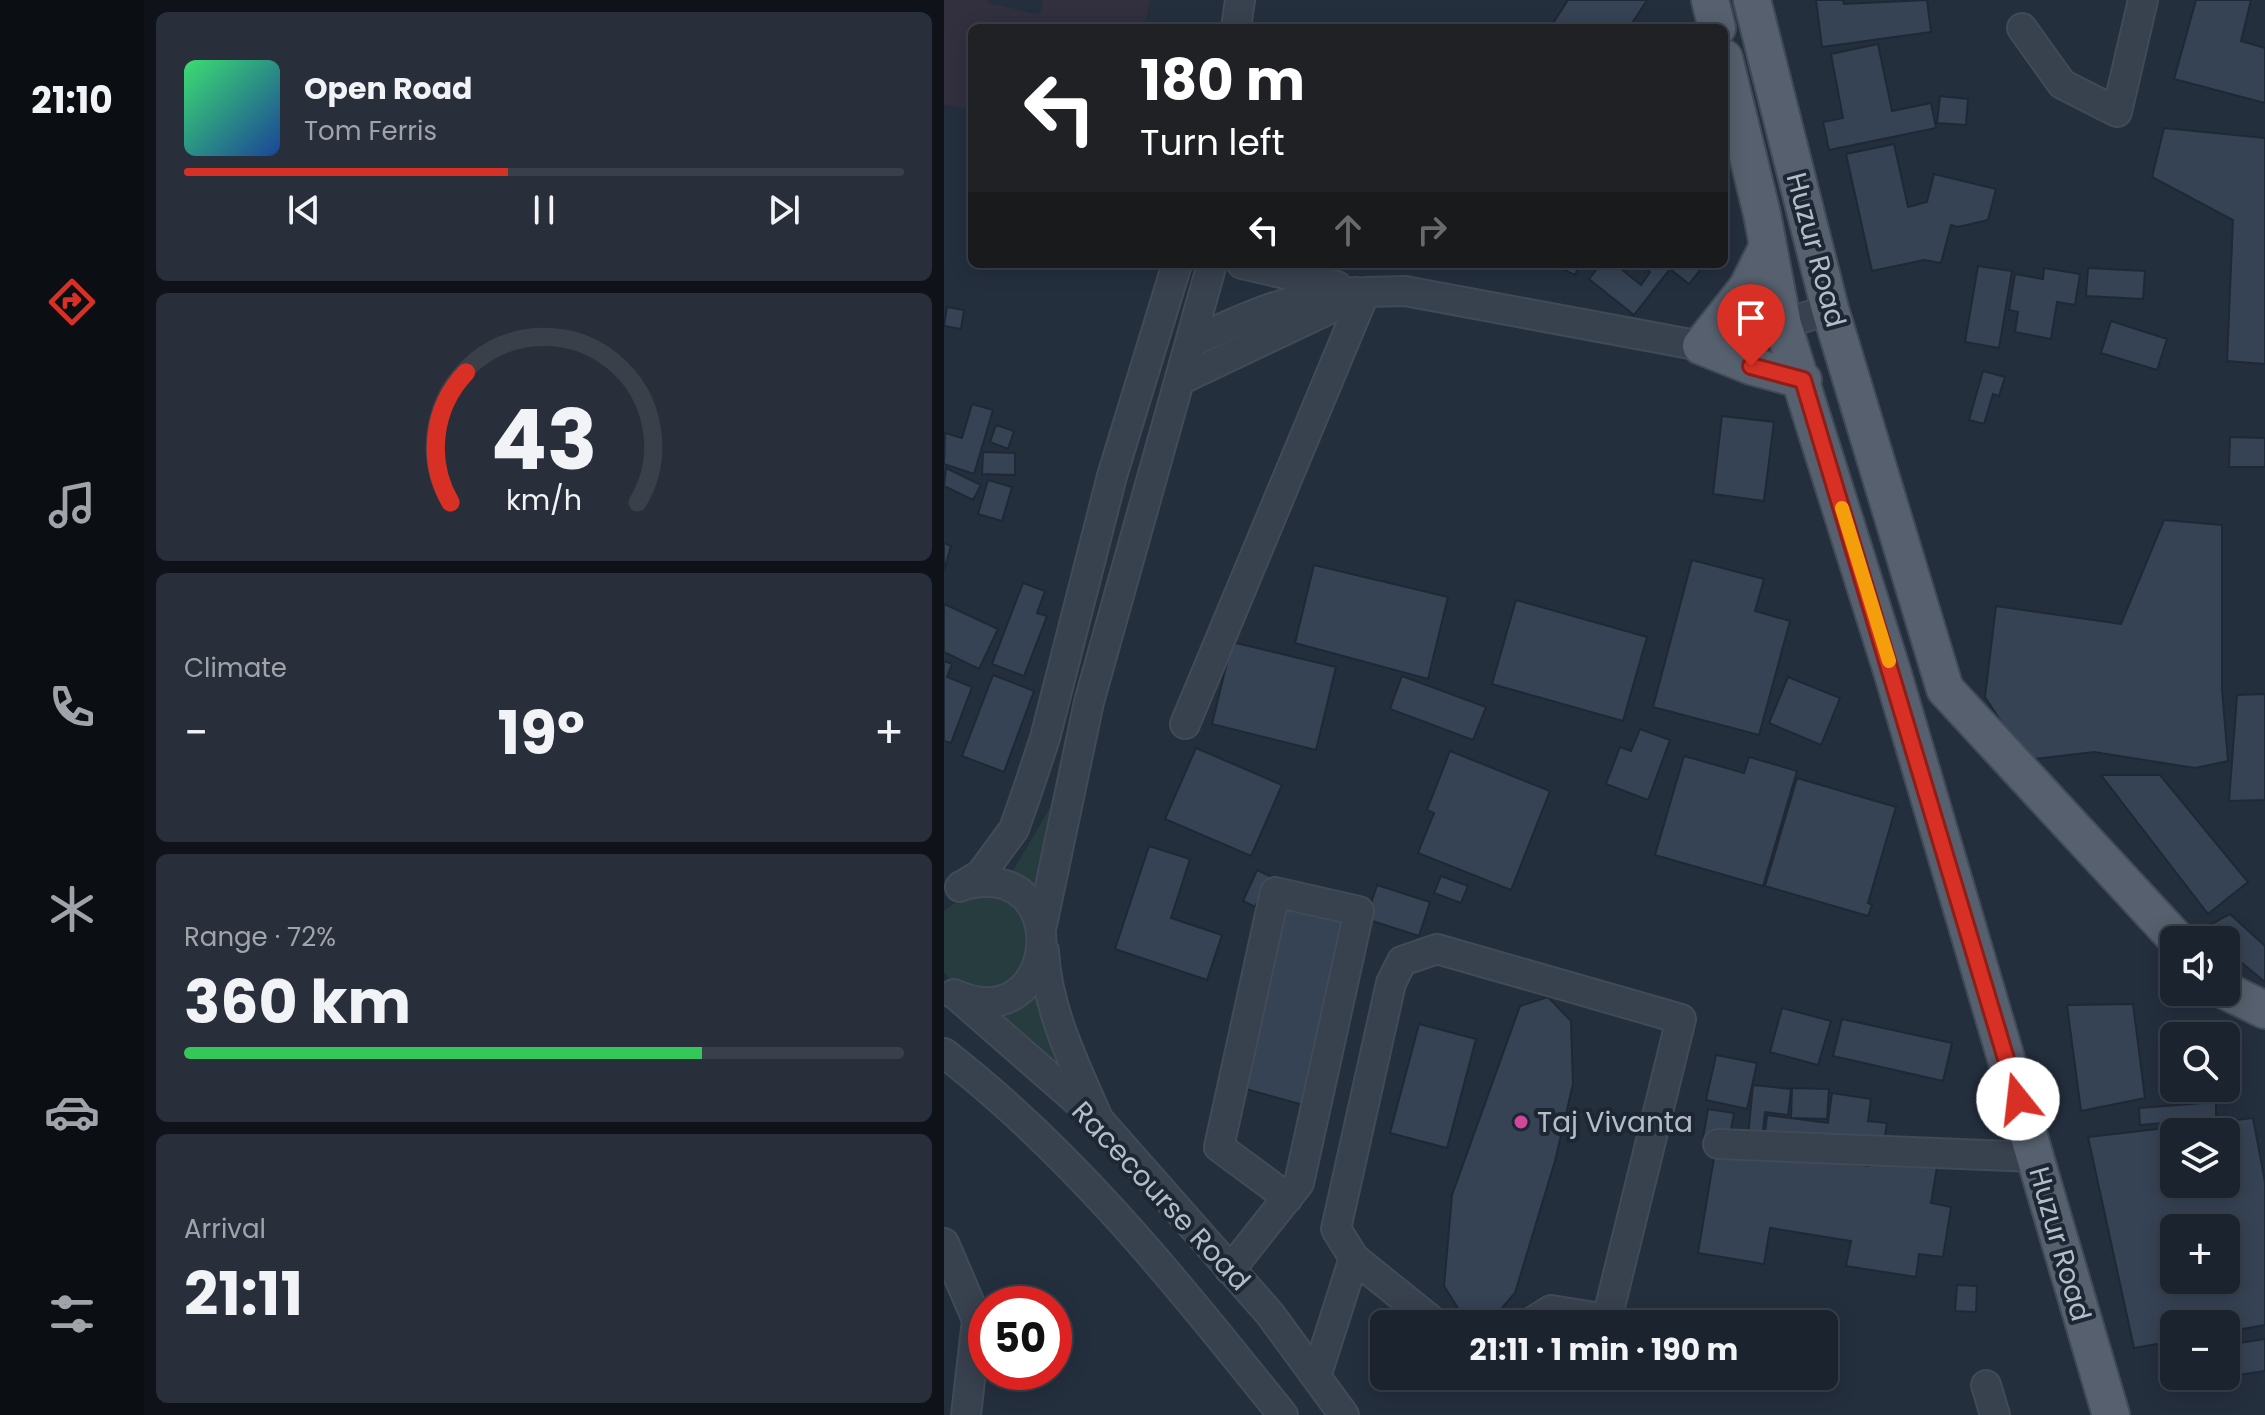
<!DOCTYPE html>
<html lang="en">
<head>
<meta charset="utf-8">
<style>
  :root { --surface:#1b232e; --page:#282f3a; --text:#f1f3f6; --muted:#a0a4aa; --line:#39404a; --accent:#d93025 }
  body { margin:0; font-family:Poppins,sans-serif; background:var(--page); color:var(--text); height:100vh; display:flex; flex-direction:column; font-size:30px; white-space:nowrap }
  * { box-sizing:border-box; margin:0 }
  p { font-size:26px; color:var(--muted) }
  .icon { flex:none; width:44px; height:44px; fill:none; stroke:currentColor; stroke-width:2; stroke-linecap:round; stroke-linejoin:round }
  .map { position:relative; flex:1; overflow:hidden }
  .panel { display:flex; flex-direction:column; gap:12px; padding:12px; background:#0f1319; width:800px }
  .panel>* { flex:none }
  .hud { position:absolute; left:24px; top:24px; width:760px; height:244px; border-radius:12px; box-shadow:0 4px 20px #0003,0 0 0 2px var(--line); background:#202124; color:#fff; overflow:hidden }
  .buttons { position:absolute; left:1216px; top:926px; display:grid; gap:16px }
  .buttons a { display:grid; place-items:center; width:80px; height:80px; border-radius:12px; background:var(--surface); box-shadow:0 4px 20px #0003,0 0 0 2px var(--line); font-size:40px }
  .speed { position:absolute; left:24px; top:1286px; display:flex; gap:16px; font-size:40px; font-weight:700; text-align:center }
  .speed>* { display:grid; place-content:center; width:104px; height:104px; border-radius:50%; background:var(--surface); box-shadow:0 4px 20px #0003,0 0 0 2px var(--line); line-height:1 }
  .speed .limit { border:12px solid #d22; background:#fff; color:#111 }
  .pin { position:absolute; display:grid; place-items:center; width:68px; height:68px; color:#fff; margin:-82px -34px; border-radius:50% 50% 50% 0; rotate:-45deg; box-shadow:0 0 8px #0007 }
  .pin .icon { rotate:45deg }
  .me { position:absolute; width:88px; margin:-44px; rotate:344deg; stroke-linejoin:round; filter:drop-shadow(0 0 6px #0008) }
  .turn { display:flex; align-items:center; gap:28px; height:168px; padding:0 40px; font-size:36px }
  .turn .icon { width:104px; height:104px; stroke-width:2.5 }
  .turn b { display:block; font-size:56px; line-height:68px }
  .lanes { display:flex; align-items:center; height:76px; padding:0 40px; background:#0003; justify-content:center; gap:40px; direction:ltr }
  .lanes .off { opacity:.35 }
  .big { font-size:60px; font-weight:700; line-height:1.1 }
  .panel .widget { flex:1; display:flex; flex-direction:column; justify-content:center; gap:12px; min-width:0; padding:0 28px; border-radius:12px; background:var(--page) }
  .panel .dial { align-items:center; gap:0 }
  .dial svg { height:208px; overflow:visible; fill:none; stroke:var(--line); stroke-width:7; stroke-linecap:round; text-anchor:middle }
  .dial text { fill:var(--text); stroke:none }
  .song { display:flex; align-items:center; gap:24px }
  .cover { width:96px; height:96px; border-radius:12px; background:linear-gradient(135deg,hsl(140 70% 55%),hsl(220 70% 35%)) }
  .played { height:8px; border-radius:4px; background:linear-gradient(90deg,var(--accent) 45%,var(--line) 45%) }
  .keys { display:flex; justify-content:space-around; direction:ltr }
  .heat { display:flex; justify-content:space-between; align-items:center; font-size:44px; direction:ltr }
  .charge { height:12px; border-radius:6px; background:linear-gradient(90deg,#34c759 72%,var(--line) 0) }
  .trip { position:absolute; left:426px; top:1310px; width:468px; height:80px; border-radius:12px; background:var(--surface); box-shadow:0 4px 20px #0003,0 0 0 2px var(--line); font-weight:700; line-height:80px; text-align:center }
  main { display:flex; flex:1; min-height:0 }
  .tabs { display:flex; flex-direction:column; width:144px; justify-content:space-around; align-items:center; background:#0b0e12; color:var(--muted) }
  .tabs .icon { width:56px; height:56px }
  .tabs .selected { color:var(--accent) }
  .tabs b { font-size:36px; color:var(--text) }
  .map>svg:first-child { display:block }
  .medical { fill:#32303f }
  .green { fill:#263c3f }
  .building { fill:#364354; stroke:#1f2835; stroke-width:2; fill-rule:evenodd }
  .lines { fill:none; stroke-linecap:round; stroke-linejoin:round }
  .minor-casing { stroke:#414a57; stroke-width:32 }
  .major-casing { stroke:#414a57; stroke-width:40 }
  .minor { stroke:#38414e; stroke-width:28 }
  .major { stroke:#56606e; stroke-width:36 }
  .route-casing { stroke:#8d1f18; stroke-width:20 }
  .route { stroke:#d93025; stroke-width:14 }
  .slow { stroke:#f59e0b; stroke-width:14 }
  .hotel-dot { fill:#d1479c; stroke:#1d2633; stroke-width:3 }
  .labels { text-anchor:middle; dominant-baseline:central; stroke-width:8; stroke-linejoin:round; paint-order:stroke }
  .street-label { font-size:28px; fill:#b4bcc9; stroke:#1d2633 }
  .poi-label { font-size:28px; fill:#b4bcc9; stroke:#1d2633; text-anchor:start }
</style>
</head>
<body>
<main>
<nav class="tabs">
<b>21:10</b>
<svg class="icon selected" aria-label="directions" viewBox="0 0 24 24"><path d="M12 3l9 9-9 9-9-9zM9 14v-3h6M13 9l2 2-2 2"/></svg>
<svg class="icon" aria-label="music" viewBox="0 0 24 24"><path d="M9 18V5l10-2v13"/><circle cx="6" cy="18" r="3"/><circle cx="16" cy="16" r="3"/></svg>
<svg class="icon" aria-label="phone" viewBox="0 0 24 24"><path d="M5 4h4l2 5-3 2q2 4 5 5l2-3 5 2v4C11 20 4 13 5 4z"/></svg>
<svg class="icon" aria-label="climate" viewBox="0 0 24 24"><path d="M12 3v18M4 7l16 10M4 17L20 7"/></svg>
<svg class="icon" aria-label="car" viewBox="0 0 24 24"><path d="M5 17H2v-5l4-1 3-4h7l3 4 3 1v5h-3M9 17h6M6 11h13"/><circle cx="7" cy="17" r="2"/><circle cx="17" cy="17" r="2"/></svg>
<svg class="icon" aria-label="filters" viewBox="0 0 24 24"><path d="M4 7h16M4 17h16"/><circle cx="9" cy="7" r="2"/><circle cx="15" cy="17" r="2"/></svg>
</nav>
<section class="panel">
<div class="widget">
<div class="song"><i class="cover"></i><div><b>Open Road</b><p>Tom Ferris</p></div></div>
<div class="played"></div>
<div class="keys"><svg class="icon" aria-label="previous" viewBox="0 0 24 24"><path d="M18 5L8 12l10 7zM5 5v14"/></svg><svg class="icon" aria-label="pause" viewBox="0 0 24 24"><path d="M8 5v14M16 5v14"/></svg><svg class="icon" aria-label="next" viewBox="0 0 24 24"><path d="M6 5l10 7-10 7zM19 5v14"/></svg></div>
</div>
<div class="widget dial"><svg viewBox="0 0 100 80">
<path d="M14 69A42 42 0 1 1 86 69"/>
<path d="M14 69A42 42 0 0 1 20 19" stroke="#d93025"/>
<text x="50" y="56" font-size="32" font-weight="700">43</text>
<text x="50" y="72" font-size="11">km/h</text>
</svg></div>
<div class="widget"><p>Climate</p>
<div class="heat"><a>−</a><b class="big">19°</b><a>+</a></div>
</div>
<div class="widget"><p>Range · 72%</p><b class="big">360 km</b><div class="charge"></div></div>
<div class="widget"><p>Arrival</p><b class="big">21:11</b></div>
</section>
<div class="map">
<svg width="1321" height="1415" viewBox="0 0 1321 1415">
  <rect width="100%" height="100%" fill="#242f3e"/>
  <path class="medical" d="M0,0H44V3L96,15L99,0H206L200,28H28V110L0,104Z"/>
  <path class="green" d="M117,789L94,890L66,876Z
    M41,890L73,903L90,931L77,977C52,990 20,1001 0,972V911L24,893Z
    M95,995L137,1094L61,1018L76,1001Z"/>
  <path class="building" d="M624,0H703L685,28H606Z
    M872,0H899L900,4L983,0L987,32L878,47Z
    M1252,0H1307L1297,41L1321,48V103L1230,79Z
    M934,44L948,111L987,103L992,128L885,150L879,122L899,118L887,54Z
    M996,96L1024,99L1022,125L993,123Z
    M1220,128L1321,138V364L1283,361L1289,220L1208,177Z
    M950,144L964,207L983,202L990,174L1052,189L1044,220L1014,227L1007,225L997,263L980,260L928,271L902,154Z
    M607,264H636L631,275Z
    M657,264H671L697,285L706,272L696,264L760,265L745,284L726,269L690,315L645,279Z
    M1034,266L1068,271L1055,348L1021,342Z
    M1100,268L1136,274L1131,305L1113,302L1107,339L1071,332L1074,312L1065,310L1071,274L1099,279Z
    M1144,268L1201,271L1199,299L1142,296Z
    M3,307L20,310L17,329L0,326Z
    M1167,321L1223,339L1213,370L1157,353Z
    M1039,371L1061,377L1055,396L1049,394L1040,424L1025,420Z
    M28,404L49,410L30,474L0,464L1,433L18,438Z
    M778,416L830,422L820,501L769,494Z
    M52,425L70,431L64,449L46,442Z
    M1286,437L1321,438V467H1285Z
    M39,452L71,453V475L38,474Z
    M2,468L37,485L29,500L0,486Z
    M44,480L68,487L58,521L34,514Z
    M1220,520L1278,525V689L1284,761L1251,768L1150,752L1082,760L1041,697L1052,606L1177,624Z
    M0,543L7,546L0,571Z
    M748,560L820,579L811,611L846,621L815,735L709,707Z
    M370,565L504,597L484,679L351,643Z
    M79,583L101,591L93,613L103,616L80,676L48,664Z
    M572,600L703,637L679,721L548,684Z
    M0,604L54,629L35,669L0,652Z
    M288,642L392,667L372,750L268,724Z
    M0,661L8,664L3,677L28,687L7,743L0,741Z
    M49,675L90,691L60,772L18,756Z
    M458,676L542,707L529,740L446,709Z
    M844,677L896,698L877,745L825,723Z
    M1321,694V800L1285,801L1293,695Z
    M696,729L726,740L704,800L662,784L676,747L687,751Z
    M252,748L338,785L307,856L221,819Z
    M506,751L606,791L567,890L474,853L490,813L483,810Z
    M740,756L800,773L805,757L853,771L819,886L711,855Z
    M1157,775H1216L1304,882L1264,914Z
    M853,778L952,807L924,903L928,905L924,916L821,886Z
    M205,846L246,859L227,918L278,935L263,980L171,949Z
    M313,870L326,876L311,907L299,901Z
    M497,876L524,886L517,903L490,893Z
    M349,882L421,903L363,1106L291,1086Z
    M433,885L486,902L475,936L422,919Z
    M1286,914L1321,946V982L1282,950V940H1271L1259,929Z
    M604,997L627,1021L629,1084L611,1161L571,1293L544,1324H524L500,1286L508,1195L576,1006Z
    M1189,1004L1201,1098L1137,1111L1123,1005Z
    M838,1008L887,1021L874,1065L826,1052Z
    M898,1019L1008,1043L999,1081L889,1056Z
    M475,1024L532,1039L503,1148L446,1133Z
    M772,1055L813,1063L803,1109L762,1100Z
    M809,1085L847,1089L844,1115L821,1112L818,1139L804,1137Z
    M848,1088L885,1089L883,1119L847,1118Z
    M888,1093L927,1099L924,1121L943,1123L939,1149L821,1134L823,1115L884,1123Z
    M1272,1102V1119L1196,1125L1195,1108Z
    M764,1109L790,1113L785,1142L759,1138Z
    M1309,1118L1321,1182V1325L1282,1332V1324H1230V1341L1190,1348L1144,1137ZM1230,1132H1282V1184H1230ZM1230,1228H1282V1280H1230Z
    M772,1146L925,1166L927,1156L993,1167L987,1203L1007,1207L999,1257L975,1254L972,1277L902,1266L907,1241L826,1228L820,1264L754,1253Z
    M1013,1285L1033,1286L1032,1312L1011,1311Z
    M1321,1339V1371L1220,1386L1216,1354L1230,1352V1376H1282V1345Z"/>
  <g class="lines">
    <defs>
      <path id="minor" d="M292,28L296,0
        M1078,28L1118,84L1173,112L1199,0
        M298,264L393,286
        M246,343C301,317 350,294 412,292
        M236,380L421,292L461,291L757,346L795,339L886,309
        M241,724L421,292
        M16,887L37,874L70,829L82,795L101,738L168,476L233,264
        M98,925L145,702L268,264
        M100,951C103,1009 130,1063 153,1116
        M10,994C117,1043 133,853 17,886
        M12,995L155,1120L326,1314L400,1415
        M0,1053C132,1155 235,1286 339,1415
        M774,1144L1091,1157
        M0,1243L33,1320L22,1415
        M286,1270L355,1183L415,911L331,892L275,1147L344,1198
        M492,1324L410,1258L392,1229L447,983L458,961L493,949L737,1019L663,1319L607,1310L585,1324
        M372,1377L410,1258
        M1042,1385L1051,1415"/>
      <path id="major" d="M766,0L773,28
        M808,0L886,309L1001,689L1233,940
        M780,58L818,214L839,325L948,671L1167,1415
        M823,248L803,288L757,346L807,366L859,380
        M1282,991L1321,1010"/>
    </defs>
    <use href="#minor" class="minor-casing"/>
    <use href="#major" class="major-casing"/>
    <use href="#minor" class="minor"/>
    <use href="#major" class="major"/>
  </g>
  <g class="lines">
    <defs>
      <path id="route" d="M807,366L859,380L1074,1099"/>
    </defs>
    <use href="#route" class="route-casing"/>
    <use href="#route" class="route"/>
    <path class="slow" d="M898,508L945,661"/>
  </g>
  <circle class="hotel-dot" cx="577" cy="1122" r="8"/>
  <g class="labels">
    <g class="street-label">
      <text transform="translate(872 250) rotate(75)">Huzur Road</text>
      <text transform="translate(217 1196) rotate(47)">Racecourse Road</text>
      <text transform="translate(1116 1244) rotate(74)">Huzur Road</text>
    </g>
    <g class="poi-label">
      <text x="593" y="1122">Taj Vivanta</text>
    </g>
  </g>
</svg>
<div class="buttons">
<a><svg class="icon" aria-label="sound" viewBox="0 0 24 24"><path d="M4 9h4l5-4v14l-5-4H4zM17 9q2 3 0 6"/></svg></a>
<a><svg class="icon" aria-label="search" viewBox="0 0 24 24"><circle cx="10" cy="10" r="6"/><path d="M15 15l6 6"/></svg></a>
<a><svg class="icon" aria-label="layers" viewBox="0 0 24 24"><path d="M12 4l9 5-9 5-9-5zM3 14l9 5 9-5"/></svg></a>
<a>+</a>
<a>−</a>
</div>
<div class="speed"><div class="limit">50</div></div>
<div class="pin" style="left:807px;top:366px;background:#d93025"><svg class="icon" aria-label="arrive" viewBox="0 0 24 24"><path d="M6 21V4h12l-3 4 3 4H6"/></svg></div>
<svg class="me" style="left:1074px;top:1099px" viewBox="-20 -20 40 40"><circle r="19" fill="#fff"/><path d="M0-13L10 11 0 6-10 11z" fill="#d93025"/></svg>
<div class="trip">21:11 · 1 min · 190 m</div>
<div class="hud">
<div class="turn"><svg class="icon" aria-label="left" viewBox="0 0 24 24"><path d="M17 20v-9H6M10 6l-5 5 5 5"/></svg><div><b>180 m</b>Turn left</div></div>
<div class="lanes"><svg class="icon" aria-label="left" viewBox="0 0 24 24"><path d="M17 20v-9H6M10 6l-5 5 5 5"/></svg><svg class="icon off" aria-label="ahead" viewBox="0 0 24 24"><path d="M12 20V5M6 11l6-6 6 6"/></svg><svg class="icon off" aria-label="right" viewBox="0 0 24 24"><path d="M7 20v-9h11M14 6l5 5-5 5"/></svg></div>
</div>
</div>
</main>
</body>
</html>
